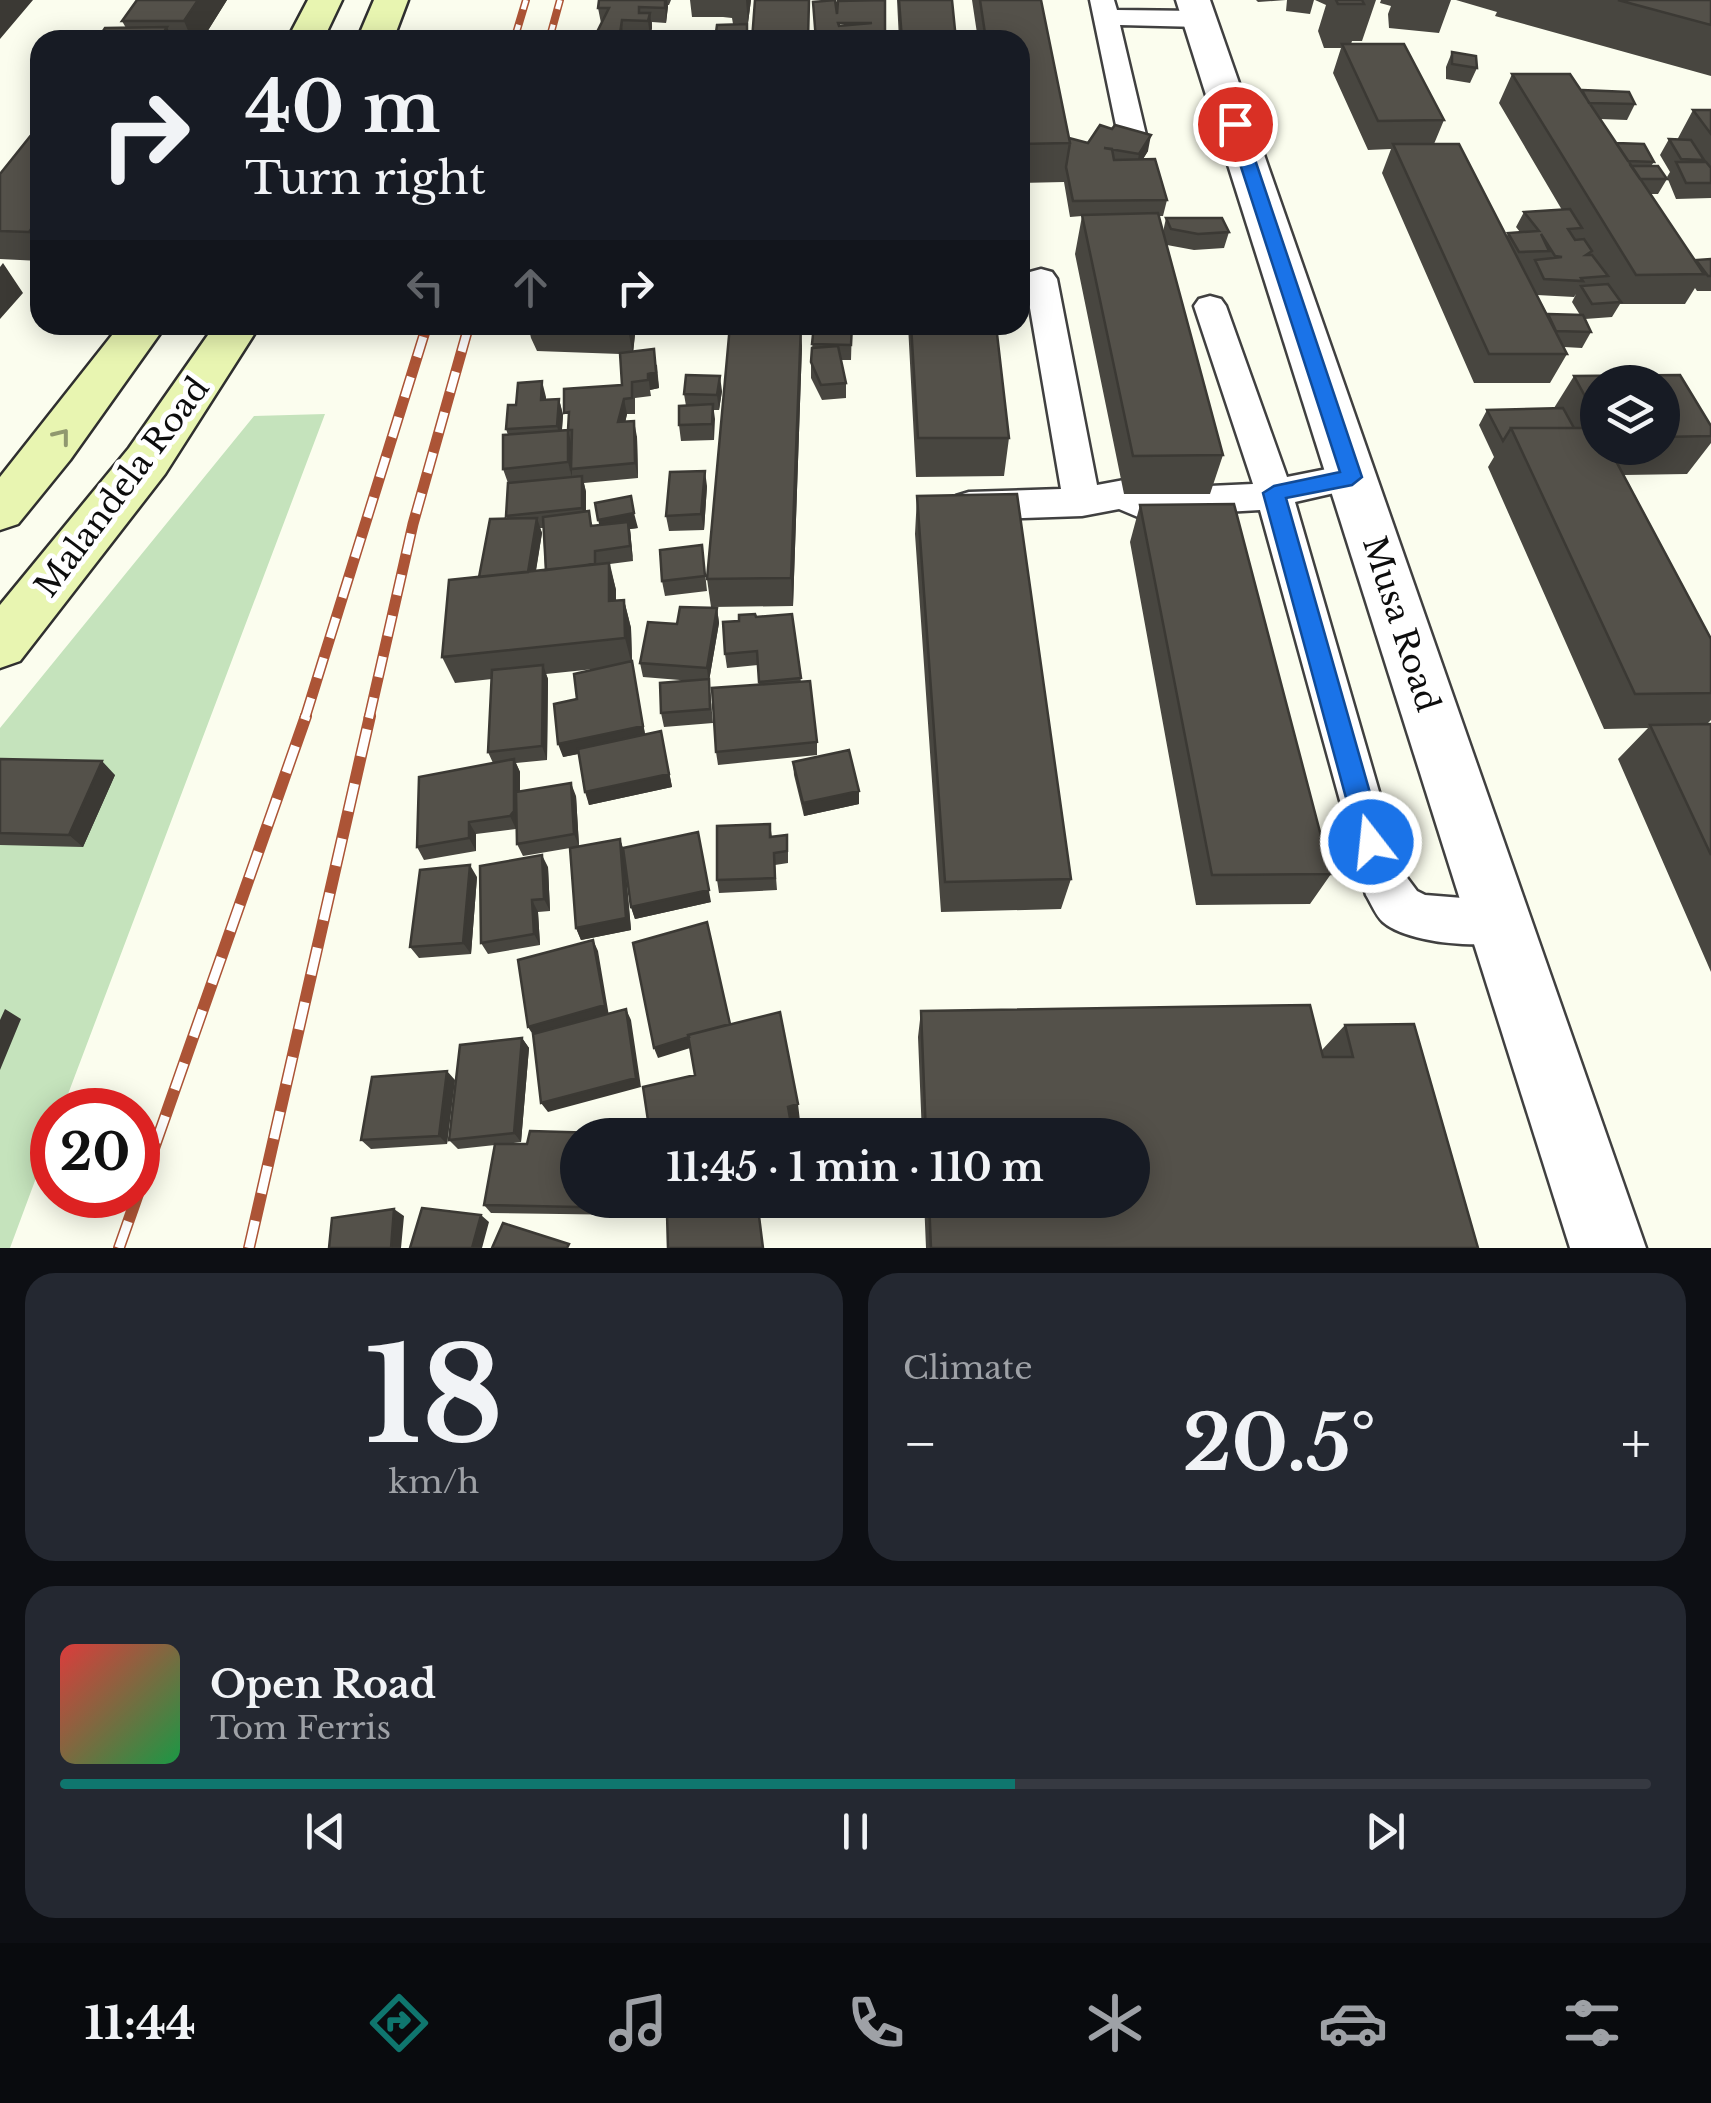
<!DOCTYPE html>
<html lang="en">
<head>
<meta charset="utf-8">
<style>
  :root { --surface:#171b24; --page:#242831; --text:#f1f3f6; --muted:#9ea1a6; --line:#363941; --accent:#0f766e }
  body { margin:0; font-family:"Libre Baskerville",serif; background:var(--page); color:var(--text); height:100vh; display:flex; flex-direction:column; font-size:38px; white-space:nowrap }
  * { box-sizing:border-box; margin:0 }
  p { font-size:32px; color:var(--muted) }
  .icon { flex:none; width:55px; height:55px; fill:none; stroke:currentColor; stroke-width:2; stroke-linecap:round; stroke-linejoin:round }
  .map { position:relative; height:1248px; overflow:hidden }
  .panel { display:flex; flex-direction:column; gap:25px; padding:25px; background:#0d0f14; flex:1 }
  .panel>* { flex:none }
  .guide { position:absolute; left:30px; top:30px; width:1000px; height:305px; border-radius:30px; box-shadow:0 5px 25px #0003; background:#171b24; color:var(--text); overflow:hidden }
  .controls { position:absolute; left:1580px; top:365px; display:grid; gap:20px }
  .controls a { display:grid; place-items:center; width:100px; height:100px; border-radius:50%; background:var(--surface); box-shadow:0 5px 25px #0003; font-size:50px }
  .speed { position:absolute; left:30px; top:1088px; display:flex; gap:20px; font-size:50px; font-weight:700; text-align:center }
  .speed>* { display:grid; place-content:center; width:130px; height:130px; border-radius:50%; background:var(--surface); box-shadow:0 5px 25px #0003; line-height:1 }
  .speed .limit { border:15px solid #d22; background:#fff; color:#111 }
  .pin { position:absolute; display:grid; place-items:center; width:85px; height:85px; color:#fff; margin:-42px; border:5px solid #fff; border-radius:50%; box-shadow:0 2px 10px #0007 }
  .me { position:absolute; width:110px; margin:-55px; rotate:344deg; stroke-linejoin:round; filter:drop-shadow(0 0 8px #0008) }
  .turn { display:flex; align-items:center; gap:35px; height:210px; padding:0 50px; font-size:45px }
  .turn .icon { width:130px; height:130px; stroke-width:2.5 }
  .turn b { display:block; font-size:70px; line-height:85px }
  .lanes { display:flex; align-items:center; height:95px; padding:0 50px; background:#0003; justify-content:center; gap:50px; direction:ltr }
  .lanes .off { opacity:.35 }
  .big { font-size:75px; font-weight:700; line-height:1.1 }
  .panel .card { flex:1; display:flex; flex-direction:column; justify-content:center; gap:15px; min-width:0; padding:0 35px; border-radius:30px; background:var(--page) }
  .panel .dial { align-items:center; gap:0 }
  .dial b { font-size:130px; line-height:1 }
  .song { display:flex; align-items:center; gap:30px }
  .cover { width:120px; height:120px; border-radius:15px; background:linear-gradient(135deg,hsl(0 70% 55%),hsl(140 70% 35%)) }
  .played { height:10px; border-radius:5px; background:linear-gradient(90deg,var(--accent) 60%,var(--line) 60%) }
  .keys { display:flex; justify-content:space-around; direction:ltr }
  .heat { display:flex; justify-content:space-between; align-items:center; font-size:55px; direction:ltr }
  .panel .tiles { flex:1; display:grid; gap:25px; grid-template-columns:1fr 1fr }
  .card:last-child { grid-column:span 2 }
  .trip { position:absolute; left:560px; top:1118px; width:590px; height:100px; border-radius:50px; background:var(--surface); box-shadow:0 5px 25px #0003; font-weight:700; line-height:100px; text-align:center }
  .tab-bar { display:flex; height:160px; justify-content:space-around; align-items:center; background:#090b0e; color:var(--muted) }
  .tab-bar .icon { width:70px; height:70px }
  .tab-bar .current { color:var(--accent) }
  .tab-bar b { font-size:45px; color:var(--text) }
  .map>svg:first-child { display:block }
  .green { fill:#c5e3bc }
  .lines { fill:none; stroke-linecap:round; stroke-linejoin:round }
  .service-casing { stroke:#404040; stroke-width:5 }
  .minor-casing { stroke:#404040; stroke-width:5 }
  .secondary-casing { stroke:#2f2f2f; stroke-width:5 }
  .service { fill:#fff; fill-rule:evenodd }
  .minor { fill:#fff; fill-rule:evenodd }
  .secondary { fill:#e8f5b1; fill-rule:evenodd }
  .rail-far2-casing { stroke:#ac5436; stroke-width:8 }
  .rail-far1-casing { stroke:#ac5436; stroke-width:11 }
  .rail-casing { stroke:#ac5436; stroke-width:12 }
  .rail-far2 { stroke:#fff; stroke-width:5; stroke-dasharray:16; stroke-linecap:butt }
  .rail-far1 { stroke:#fff; stroke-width:8; stroke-dasharray:21; stroke-linecap:butt }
  .rail { stroke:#fff; stroke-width:9; stroke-dasharray:28; stroke-linecap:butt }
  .wall { fill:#484640; fill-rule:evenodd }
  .shaded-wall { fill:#3b3934 }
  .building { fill:#54514a; stroke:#3b3934; stroke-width:2.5; fill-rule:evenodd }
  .oneway { stroke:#90986f }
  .route { fill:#1a73e8; stroke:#114b97; stroke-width:2.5 }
  .labels { text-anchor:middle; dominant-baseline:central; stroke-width:10; stroke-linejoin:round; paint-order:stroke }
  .street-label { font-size:32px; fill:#0d0d0d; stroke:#fff }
</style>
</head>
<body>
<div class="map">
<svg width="1711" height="1248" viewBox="0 0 1711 1248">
  <rect width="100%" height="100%" fill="#fbfdee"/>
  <path class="green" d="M325,414L62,1110H52V1135L10,1248H0V728L254,416Z"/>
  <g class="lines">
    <defs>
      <path id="service" d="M1090,0H1114L1117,10L1200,11L1213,19L1200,27L1120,25L1146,135L1142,141H1122L1118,135Z
        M1041,269L1052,272L1057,279L1097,485L1124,480L1144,489L1253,484L1194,306L1199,299L1210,296L1221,299L1226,306L1287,477L1352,464L1365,468L1370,477L1365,486L1295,502L1402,871L1417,891L1425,895L1500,901L1517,907L1524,923L1517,939C1488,950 1408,944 1383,922C1376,916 1371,903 1366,895L1260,510L1138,517L1119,509L1082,516L969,520L956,516L950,506L956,496L969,492L1061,489L1025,279L1030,272Z"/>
      <path id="minor" d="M1176,0H1210L1646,1248H1570Z"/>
      <path id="secondary" d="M308,0H342L323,40H287Z
        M374,0H408L393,40H357Z
        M120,325H166L70,460L18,524L0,530V477Z
        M215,325H260L165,474L20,661L0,668V605L129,448Z"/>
    </defs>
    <use href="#service" class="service-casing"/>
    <use href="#minor" class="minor-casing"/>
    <use href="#secondary" class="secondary-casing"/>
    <use href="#service" class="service"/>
    <use href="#minor" class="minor"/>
    <use href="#secondary" class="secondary"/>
    <defs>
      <path id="rail-far2" d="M514,40L526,0
        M549,40L560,0"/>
      <path id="rail-far1" d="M305,718L427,325
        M369,718L413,524L469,325"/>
      <path id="rail" d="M119,1248L306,716
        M249,1248L370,716"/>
    </defs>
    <use href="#rail-far2" class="rail-far2-casing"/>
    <use href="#rail-far1" class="rail-far1-casing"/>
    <use href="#rail" class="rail-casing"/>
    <use href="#rail-far2" class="rail-far2"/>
    <use href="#rail-far1" class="rail-far1"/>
    <use href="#rail" class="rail"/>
  </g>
  <path class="wall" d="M137,0H227L202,40H97L126,28L122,21Z
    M599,0H671L669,5H668L666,23L652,22V28L650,36H624L623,40H593L601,23L598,8Z
    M690,0H751L748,23L733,24L732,18L723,17H692Z
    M897,0H952L956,40H899Z
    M972,0H1041L1069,138L1088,143L1148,151L1143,159L1167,200L1163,216H1158L1163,232L1166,218L1229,232L1224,248L1194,250L1167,245L1223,455L1210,494H1124L1075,254L1082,216L1070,217L1064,182L1020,183V40H978Z
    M1256,0H1286L1258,2Z
    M1287,0H1314L1310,14L1286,11Z
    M1315,0H1376L1362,41H1352L1351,44L1444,120L1434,144L1507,236L1508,233L1520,232L1516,227L1524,212L1562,210L1499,103L1512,74L1635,104L1627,120L1600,119L1616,143L1654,162L1651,166L1667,179L1658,194H1651L1695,261L1711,260V291H1697L1695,288L1685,304H1620L1612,317L1585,319L1591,332L1582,348L1564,347L1567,354L1550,383H1474L1382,173L1391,149L1368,150L1333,73L1341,48H1324L1318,31L1326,5ZM1576,294L1572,302L1580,315L1548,314L1547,316L1537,295L1574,297Z
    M1381,0H1451L1439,33L1389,28L1388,14L1391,6L1380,3Z
    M1456,0H1711V76L1495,16L1497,12Z
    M1452,52L1477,68L1470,83L1446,79V67Z
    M1693,110H1711V198L1676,199L1667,177L1670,172L1660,155L1669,139L1677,140Z
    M40,129V261L0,259V174Z
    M528,325H636L633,352L657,365L659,388L650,390L651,396L635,398V414H627L625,422L637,437L638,478L584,483L586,492V511L593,526L638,528L630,529L633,561L610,564L616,590V601L624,600L631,628L632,662L645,735L661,731L672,787L589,805L579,754L563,757L577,699L604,668L546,674L548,679L547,760L516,763L520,772V791L576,796L579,846L620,839L623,848L711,902L635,919L631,907L626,872L631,930L581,940L576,928L570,848L523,856L517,844L516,829L476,834V851L424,860L417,847L493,763L488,752L492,679L455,683L442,657L507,519L508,483L503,469L508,435L506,429L516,405L546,397V400L559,399L563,415L562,430H568L622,385L620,354L537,351L531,338ZM540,528H543L545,570L536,571L542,533Z
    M814,325H852L851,360H841L846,383V398L822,400L811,378V362Z
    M908,325H996L1009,438L1004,476L916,477Z
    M802,346L793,606L711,607L707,579Z
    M1680,375L1711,426V443L1687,474L1624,475L1711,639V720L1706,725L1711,724V972L1618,759L1648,728L1604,729L1488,467L1494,457L1479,425L1487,410L1554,408L1574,376ZM1598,382H1662V448H1598Z
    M722,391L719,410H714V440L681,441L679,425L686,406L684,394Z
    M707,486L704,530L669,531L666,516Z
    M917,496L1071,879L1061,909L941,912L915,534Z
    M1140,505L1331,874L1310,904L1196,905L1130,542Z
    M702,545L707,591L665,596L662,581Z
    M717,608L719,623L709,681L713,723L664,727L661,713L692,681L643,677L640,663L677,624Z
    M792,614L801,682L817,742V755L718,765L716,752L759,685L758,665L727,668L725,654L739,621L756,617Z
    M0,759L115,775L83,847L0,845Z
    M793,762L859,804L804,816L794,775Z
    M770,824L772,837L788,848V863L775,865L777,890L719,893L717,880Z
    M548,867L550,911L538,912L540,945L488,954L481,943Z
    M477,877L471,954L419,958L410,947Z
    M921,1011L1322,1050L1345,1025L1478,1248H926L924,1200H1132V1135H922L918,1037Z
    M522,1038L529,1048L521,1142L506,1144H527L530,1131L634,1134L635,1135H578V1200H631L630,1215L491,1213L484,1205L495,1145L458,1149L449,1140L460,1045Z
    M455,1080L447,1144L371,1149L361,1140Z"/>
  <path class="shaded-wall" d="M0,0H33L0,39Z
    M198,0H227L202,40H192L184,21Z
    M665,0H667L668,7L666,23Z
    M746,0H751L748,23Z
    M650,13L652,28L650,36L648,21Z
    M622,20L623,40H619Z
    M167,27L173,40H159Z
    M1151,135L1148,151L1136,170L1139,154Z
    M40,217V249L29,232Z
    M3,263L23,293L0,319V267Z
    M627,325H636L633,354Z
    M801,325L802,346L793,606L791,578Z
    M654,349L659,388L650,390L648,374Z
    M720,376L722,391L719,410L717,395Z
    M542,381L546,397L545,416L541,400Z
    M559,399L563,415L561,441L557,426Z
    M624,399L627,414L622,438L618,422Z
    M713,404L715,419L714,440L712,424Z
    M634,421L637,437L638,478L635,463Z
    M568,430L572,446V477L568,462Z
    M705,471L707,486L704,530L701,514Z
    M582,476L586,492V523L582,508Z
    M634,513L638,528L630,529L633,561L630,546L602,535L598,520Z
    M537,518L542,533L531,599L526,584Z
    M609,563L616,590V629L609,601Z
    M624,600L631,628L632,662L646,739L563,757L558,744L632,665L625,638Z
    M717,608L719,623L709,681L713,723L707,668Z
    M543,665L548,679L547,760L542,746Z
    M661,731L672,787L589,805L585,792Z
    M514,759L520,772V824L516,829L510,816Z
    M102,761L115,775L83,847L69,835Z
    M571,783L576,796L579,846L574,834Z
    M859,791V804L804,816L803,803Z
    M469,822L476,834V851L469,838Z
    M698,832L711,902L635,919L631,907Z
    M620,839L624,852L631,930L581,940L576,928Z
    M542,855L548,867L550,911L544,899Z
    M470,865L477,877L471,954L463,943Z
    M532,900L538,912L540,945L534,934Z
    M593,940L598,951L609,1016L535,1038L528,1027Z
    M5,1009L21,1019L0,1070V1020Z
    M626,1009L631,1020L641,1087L548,1112L541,1103Z
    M730,1024L732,1035L658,1058L654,1048Z
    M522,1038L529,1048L521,1142L514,1133Z
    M447,1071L455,1080L447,1144L439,1136Z
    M798,1104L800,1121L790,1124L788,1107Z
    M674,1129L676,1135L650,1134Z
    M626,1200H631L630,1215L625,1208Z
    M394,1209L404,1216L401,1248H391Z
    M481,1215L489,1222L482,1248H472Z"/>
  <path class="building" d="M137,0H198L184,21H122Z
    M599,0H665V8L639,7V13H650L648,21L622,20L619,40H593L609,8H598Z
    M755,0H809L808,40H752Z
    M835,0L837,14L838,1L885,0V40H816L813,2ZM838,23H872L839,26Z
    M899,0H952L956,40H902Z
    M980,0H1041L1070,143L1020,144V40H986Z
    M1336,0H1362L1364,4H1338Z
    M1618,0H1711V25Z
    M747,24V40H715L717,25Z
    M167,27L159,40H97L105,28Z
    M1342,44H1404L1444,120L1378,121Z
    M1452,52L1476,56L1477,68L1452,64Z
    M1512,74H1570L1704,274L1636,275Z
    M1582,90L1629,92L1635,104L1589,103Z
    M1693,110H1711V134Z
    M1100,125L1112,129L1115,125L1151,135L1139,154L1104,148L1112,149L1114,160L1155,159L1167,200L1073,201L1066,167L1070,143L1069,138L1088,143Z
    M36,129H40V217L29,232L0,231V174Z
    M1669,139L1691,140L1704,160L1681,159Z
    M1616,143L1644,144L1654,162L1628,161Z
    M1393,144H1459L1567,354H1489Z
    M1676,162H1706L1711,168V183H1686Z
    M1631,166H1658L1667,179H1640Z
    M1570,209L1582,228L1568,229L1575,240L1584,239L1592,251L1586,255H1592L1608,276L1581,278L1583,281L1544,279L1535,260L1562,257L1555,256L1541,234L1549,251L1519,252L1508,233L1539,231L1524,212Z
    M1158,213L1223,455L1133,456L1082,215Z
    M1166,218H1222L1229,232L1198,234L1171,229Z
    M1711,259V276H1708L1696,260Z
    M1608,284L1621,302L1592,304L1581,286Z
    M1548,314L1583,315L1591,332L1556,331Z
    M730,325H801L791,578L707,579Z
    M814,325H852L851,345L812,344Z
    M911,325H996L1009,438H918Z
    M838,346L846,383L821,385L811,362L812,348Z
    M654,349L656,372L648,374V380L632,382V398L624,399L618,422L634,421L635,463L571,469L572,430H568V462L503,469V435L568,430L569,412L564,413V389L622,385L620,353Z
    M686,375L720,376L717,395L684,394Z
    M1680,375L1711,426V436L1662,437V382H1598V420L1574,376Z
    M542,381L541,400L559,399L557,426L506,429L508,405H516L518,383Z
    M713,404L712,424L679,425V406Z
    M1563,408L1574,428H1511L1503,441L1487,410Z
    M1511,428H1598V448H1609L1711,639V693L1635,694Z
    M705,471L701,514L666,516L670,472Z
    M582,476V508L506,516L508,483Z
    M1017,494L1071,879L945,882L917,496Z
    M631,496L634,513L598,520L595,503Z
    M1234,504L1331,874L1212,875L1140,505Z
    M589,511L591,526L628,522L630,546L595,551V564L546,570L543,517Z
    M537,518L528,572L479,577L490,519Z
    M702,545L705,576L662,581L660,550Z
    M609,563V601L624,600L625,638L442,657L449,580Z
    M680,607L717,608L707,668L640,663L648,622L677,624Z
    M755,614L756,617L792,614L801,678L759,682L757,651L725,654L723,622L739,621V615Z
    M632,661L643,726L558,744L554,704L577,699L574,674Z
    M543,665L542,746L488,752L492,670Z
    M709,679L710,709L661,713L660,683Z
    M810,681L817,742L716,752L712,688Z
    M1711,724V855L1650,725Z
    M661,731L669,774L585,792L578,749Z
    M849,750L859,791L803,803L793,762Z
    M0,759L102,761L69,835L0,833Z
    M514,759V811L510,816L469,822V838L417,847L419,777Z
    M571,783L574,834L517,844L516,792Z
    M770,824V837L787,835V851L774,853L775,878L717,880V826Z
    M698,832L709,890L631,907L623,848Z
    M620,839L626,918L576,928L570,848Z
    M542,855L544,899L532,900L534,934L481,943L480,866Z
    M470,865L463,943L410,947L420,870Z
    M707,922L730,1024L688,1035L689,1037L654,1048L633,943Z
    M593,940L605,1005L528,1027L518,960Z
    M1310,1005L1323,1057H1353L1345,1025L1414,1024L1478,1248H931L929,1200H1132V1135H926L921,1011Z
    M626,1009L636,1078L541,1103L533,1034Z
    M780,1012L798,1104L788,1107L793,1135H675L674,1129L650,1134L643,1087L695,1075L688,1035Z
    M522,1038L514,1133L449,1140L460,1045Z
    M447,1071L439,1136L361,1140L372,1077Z
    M530,1131L634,1134V1135H578V1200H626L625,1208L484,1205L495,1144H527Z
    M742,1200H757L763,1248H668L667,1214Z
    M422,1208L481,1215L472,1248H410Z
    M394,1209L391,1248H329L332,1218Z
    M503,1223L569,1244L567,1248H492Z"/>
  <defs><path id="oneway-chevron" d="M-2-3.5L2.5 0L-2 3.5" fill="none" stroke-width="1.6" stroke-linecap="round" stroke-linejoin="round" transform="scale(2.5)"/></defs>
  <use class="oneway" href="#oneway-chevron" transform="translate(62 436) rotate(-52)"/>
  <path class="route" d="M1235,120L1243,124L1362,477L1352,485L1286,498L1384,842L1380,851L1371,854L1362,851L1358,842L1263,493L1274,486L1340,472L1227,124Z"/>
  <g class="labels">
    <g class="street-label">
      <text transform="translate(122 487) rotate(-53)">Malandela Road</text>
      <text transform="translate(1401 624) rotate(72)">Musa Road</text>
    </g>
  </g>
</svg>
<div class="controls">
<a><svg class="icon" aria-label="layers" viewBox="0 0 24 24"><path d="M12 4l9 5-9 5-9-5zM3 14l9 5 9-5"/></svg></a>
</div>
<div class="speed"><div class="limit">20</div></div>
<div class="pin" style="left:1235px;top:124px;background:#d93025"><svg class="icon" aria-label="arrive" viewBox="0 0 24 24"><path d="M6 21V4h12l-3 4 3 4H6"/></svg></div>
<svg class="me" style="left:1371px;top:842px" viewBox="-20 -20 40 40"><circle r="17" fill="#1a73e8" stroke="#fff" stroke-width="3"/><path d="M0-11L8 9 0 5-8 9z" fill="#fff"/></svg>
<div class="trip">11:45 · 1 min · 110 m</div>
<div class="guide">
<div class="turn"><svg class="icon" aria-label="right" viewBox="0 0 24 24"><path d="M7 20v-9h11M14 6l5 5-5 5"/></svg><div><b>40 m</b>Turn right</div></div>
<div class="lanes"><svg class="icon off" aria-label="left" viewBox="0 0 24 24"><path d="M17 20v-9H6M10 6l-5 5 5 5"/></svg><svg class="icon off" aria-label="ahead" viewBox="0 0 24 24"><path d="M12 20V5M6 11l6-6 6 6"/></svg><svg class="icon" aria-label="right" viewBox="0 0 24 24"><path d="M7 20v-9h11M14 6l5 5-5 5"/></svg></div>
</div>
</div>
<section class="panel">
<div class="tiles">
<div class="card dial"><b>18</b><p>km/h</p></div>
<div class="card"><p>Climate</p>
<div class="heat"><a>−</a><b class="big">20.5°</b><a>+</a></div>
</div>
<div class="card">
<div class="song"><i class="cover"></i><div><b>Open Road</b><p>Tom Ferris</p></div></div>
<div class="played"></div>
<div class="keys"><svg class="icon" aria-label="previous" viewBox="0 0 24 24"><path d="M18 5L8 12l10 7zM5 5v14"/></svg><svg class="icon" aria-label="pause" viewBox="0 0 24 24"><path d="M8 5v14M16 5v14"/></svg><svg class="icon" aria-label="next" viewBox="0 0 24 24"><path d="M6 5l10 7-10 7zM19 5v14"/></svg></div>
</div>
</div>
</section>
<nav class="tab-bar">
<b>11:44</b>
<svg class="icon current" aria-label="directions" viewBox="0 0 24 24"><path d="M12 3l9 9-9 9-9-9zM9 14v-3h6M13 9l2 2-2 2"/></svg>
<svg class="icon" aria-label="music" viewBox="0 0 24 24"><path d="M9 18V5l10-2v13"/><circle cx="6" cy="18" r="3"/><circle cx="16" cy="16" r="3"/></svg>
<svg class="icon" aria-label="phone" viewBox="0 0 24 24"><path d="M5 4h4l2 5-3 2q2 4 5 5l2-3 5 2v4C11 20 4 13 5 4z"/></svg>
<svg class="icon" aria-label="climate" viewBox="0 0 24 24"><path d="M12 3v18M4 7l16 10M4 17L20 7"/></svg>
<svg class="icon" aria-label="car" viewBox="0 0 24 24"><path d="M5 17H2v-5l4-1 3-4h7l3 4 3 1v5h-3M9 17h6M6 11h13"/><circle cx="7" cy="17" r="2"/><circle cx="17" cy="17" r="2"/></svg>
<svg class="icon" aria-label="filters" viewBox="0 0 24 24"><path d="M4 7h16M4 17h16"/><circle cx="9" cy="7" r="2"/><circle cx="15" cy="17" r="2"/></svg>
</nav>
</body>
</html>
